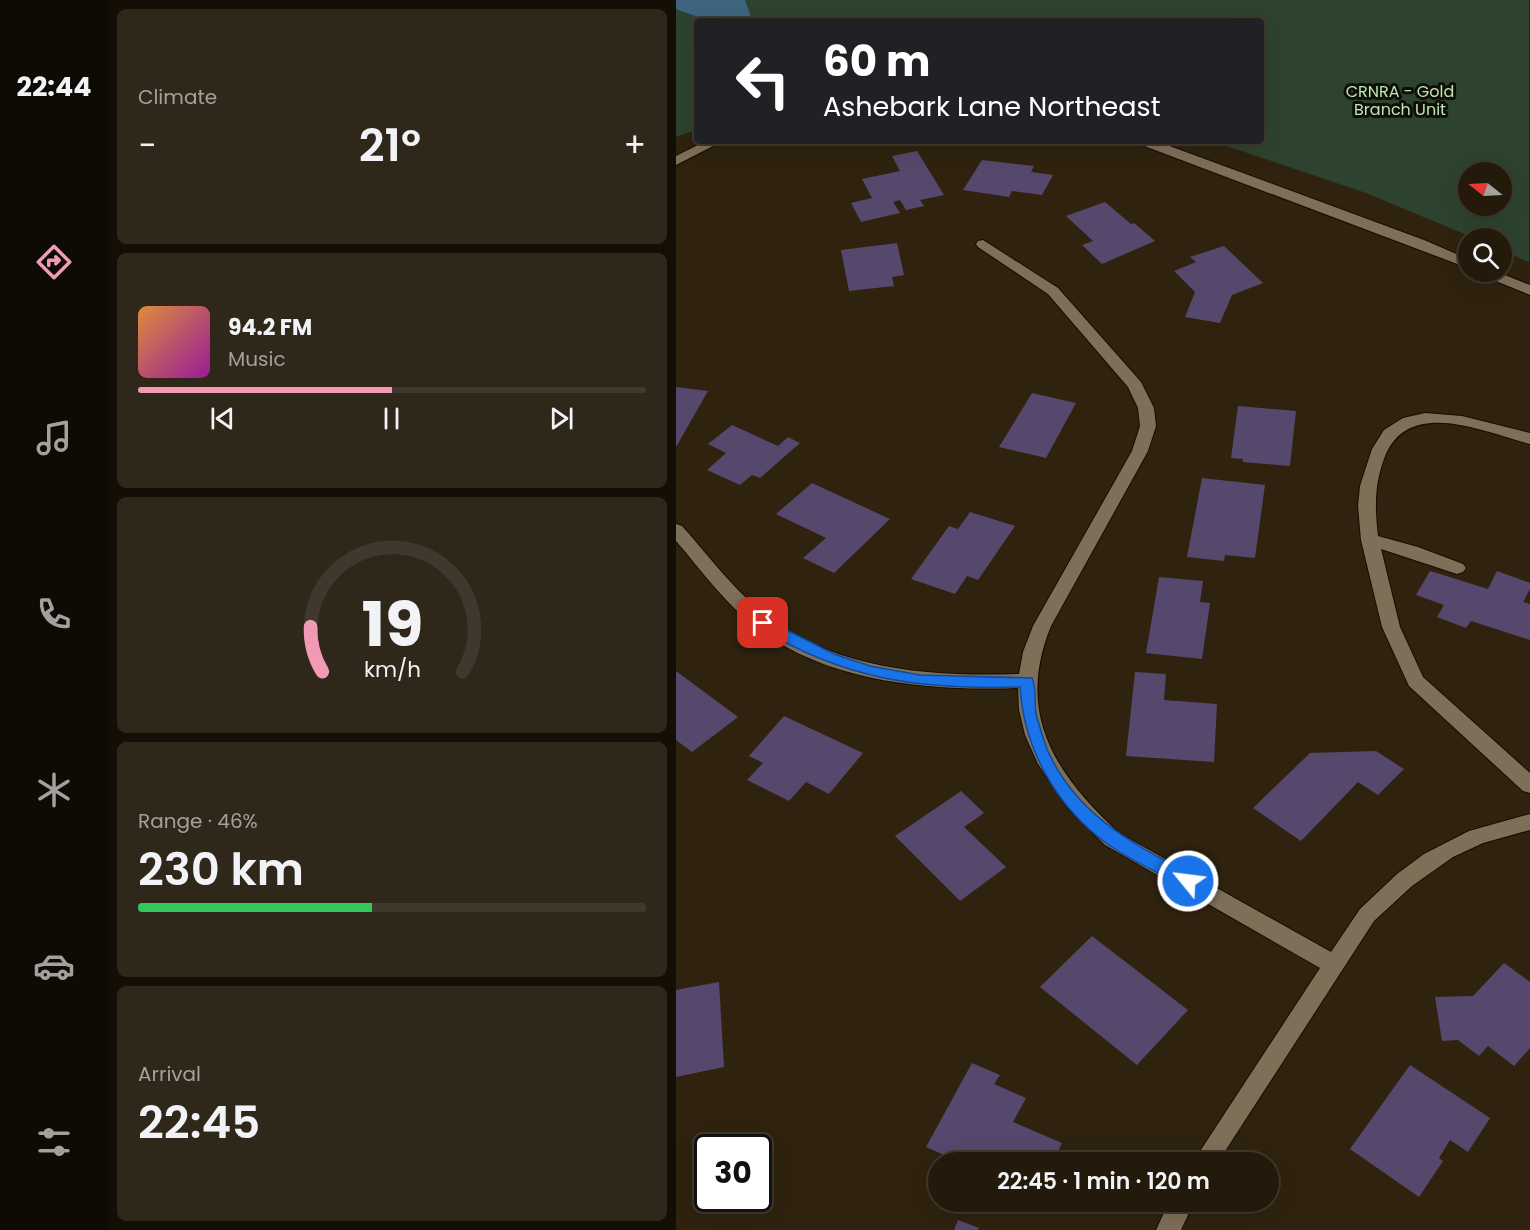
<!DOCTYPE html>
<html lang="en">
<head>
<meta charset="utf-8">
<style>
  :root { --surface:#231a0b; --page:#2f2719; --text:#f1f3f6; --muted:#a3a19d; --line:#40382c; --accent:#f09ab5 }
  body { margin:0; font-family:Poppins,sans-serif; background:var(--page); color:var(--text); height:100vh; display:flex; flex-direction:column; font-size:22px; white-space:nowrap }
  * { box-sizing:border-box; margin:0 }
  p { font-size:20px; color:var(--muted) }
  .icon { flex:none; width:33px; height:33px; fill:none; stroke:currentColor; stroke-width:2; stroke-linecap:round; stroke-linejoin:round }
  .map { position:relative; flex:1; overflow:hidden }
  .drawer { display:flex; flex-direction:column; gap:9px; padding:9px; background:#130e06; width:568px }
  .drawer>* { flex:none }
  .guide { position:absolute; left:18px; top:18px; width:570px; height:126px; border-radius:6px; box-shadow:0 6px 24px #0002,0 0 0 2px var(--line); background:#202124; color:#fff; overflow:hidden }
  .needle { width:39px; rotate:288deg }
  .fabs { position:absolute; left:782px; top:162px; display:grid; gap:12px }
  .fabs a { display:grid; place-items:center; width:54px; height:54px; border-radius:50%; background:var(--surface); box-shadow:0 6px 24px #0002,0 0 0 2px var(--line); font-size:30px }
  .speed { position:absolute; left:18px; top:1134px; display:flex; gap:12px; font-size:30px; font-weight:700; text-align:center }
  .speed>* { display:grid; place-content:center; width:78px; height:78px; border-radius:50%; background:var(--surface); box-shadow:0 6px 24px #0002,0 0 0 2px var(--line); line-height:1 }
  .speed .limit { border:3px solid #111; border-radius:9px; background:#fff; color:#111 }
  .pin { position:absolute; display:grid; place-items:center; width:51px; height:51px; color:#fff; margin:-26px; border-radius:12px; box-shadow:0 3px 9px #0006 }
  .me { position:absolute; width:66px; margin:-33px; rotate:299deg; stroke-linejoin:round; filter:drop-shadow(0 0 4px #0008) }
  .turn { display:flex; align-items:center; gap:21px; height:126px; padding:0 30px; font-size:27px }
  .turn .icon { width:78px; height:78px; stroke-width:2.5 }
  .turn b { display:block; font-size:42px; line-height:51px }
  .big { font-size:45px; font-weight:600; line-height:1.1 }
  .drawer .tile { flex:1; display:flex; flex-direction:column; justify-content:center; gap:9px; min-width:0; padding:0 21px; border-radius:9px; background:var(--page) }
  .drawer .dial { align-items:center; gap:0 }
  .dial svg { height:156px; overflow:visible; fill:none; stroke:var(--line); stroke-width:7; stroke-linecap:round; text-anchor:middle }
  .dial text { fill:var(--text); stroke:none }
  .song { display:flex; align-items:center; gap:18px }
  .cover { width:72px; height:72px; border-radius:9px; background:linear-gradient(135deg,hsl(30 70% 55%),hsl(300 70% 35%)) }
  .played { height:6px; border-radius:3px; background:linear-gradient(90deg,var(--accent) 50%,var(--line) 50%) }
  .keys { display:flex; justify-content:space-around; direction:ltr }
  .heat { display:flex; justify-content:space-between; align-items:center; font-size:33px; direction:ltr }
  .charge { height:9px; border-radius:4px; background:linear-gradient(90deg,#34c759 46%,var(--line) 0) }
  .trip { position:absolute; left:252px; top:1152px; width:351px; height:60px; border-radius:30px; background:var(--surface); box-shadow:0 6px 24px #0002,0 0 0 2px var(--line); font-weight:600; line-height:60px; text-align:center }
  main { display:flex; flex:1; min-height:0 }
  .dock { display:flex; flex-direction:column; width:108px; justify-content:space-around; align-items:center; background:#0e0a04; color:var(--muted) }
  .dock .icon { width:42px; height:42px }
  .dock .selected { color:var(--accent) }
  .dock b { font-size:27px; color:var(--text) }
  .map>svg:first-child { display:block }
  .green { fill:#2e432f; fill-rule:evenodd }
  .water { fill:#3e657e }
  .building { fill:#55486c }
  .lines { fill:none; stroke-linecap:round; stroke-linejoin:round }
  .minor-casing { stroke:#170c00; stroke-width:2 }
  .minor { fill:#7e6f59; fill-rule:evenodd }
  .route { fill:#1a73e8; stroke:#114b97; stroke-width:1.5 }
  .labels { text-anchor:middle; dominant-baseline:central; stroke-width:6; stroke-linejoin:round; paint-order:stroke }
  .far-park-label { font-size:16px; fill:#b4e9b5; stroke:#130d06 }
</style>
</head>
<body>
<main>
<nav class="dock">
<b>22:44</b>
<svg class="icon selected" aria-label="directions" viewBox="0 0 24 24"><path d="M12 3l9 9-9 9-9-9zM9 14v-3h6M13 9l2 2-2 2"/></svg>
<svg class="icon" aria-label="music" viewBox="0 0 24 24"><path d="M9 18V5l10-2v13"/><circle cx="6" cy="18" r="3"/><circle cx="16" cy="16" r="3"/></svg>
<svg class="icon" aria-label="phone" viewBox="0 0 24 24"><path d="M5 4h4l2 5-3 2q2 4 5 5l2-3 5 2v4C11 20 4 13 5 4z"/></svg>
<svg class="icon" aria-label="climate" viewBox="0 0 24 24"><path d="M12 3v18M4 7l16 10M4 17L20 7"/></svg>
<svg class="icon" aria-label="car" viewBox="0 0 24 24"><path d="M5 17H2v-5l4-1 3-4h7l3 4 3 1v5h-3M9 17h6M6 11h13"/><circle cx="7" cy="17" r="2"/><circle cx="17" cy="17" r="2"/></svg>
<svg class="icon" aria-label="filters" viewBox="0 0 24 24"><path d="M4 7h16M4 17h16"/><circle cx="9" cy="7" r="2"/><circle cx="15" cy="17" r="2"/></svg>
</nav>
<section class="drawer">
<div class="tile"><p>Climate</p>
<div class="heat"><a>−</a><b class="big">21°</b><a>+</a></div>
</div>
<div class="tile">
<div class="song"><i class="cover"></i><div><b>94.2 FM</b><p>Music</p></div></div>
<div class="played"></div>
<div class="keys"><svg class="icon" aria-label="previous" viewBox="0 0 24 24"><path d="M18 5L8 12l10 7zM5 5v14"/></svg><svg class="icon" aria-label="pause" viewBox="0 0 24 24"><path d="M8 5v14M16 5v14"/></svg><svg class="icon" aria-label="next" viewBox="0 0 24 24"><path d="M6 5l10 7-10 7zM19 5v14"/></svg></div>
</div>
<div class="tile dial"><svg viewBox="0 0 100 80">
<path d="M14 69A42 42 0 1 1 86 69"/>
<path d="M14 69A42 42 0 0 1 8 46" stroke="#f09ab5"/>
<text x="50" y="56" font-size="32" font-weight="700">19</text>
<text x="50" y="72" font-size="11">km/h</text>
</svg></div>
<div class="tile"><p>Range · 46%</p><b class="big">230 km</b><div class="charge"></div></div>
<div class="tile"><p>Arrival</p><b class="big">22:45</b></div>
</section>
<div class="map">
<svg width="854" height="1230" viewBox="0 0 854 1230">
  <rect width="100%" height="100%" fill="#2f230f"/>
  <path class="green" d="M0,0H853V262L825,250V238H798L690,193L536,141H585V21H21V129L0,137ZM792,172H825V206H792Z"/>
  <path class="water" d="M0,0H69L76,20L33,21L0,9Z"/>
  <path class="building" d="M241,151L268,195L244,200L248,206L230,210L224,200L217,202L224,213L185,222L175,203L196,198L186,179L224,171L216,156Z
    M306,160L358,166L355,172L377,175L366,195L336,191L333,197L287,190Z
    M429,202L455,224L458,223L479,241L426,264L406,245L417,241L390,216Z
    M221,243L228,275L216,277L218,286L173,291L165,250Z
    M548,246L587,283L556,295L544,323L509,317L519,292L498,271L520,262L514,257Z
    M0,387L32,391L0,447Z
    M356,393L400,403L370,458L323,447Z
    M562,406L620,411L614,466L567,462V459L555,458Z
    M56,425L102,446L112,437L124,443L84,478L76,475L64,485L31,470L50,453L32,444Z
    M526,478L589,485L579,558L549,555L548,561L511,557Z
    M136,483L214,519L158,573L127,558L150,538L100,514Z
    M294,512L339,526L302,580L291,576L279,594L235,579L273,526L282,529Z
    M754,571L812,589L821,571L854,583V589L847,602L854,604V640L795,621L790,628L761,617L768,605L740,595Z
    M483,577L527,581L524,602L534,603L526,659L470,653Z
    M0,671L62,717L16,752L0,740Z
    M459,672L490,674L488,700L541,704L538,762L450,756Z
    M108,716L187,753L153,794L130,782L113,801L71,780L87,763L73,756Z
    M700,751L728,769L702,795L682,782L625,841L577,808L634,753Z
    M285,791L308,813L288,827L330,867L284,901L219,836Z
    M416,936L512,1010L461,1065L364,987Z
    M828,963L854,982V1048L838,1066L812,1046L803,1056L782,1040L766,1041L759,997L797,996Z
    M43,982L48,1067L0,1077V990Z
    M296,1063L324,1075L318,1084L350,1098L337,1122L386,1143L377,1162H284L250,1147Z
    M734,1065L814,1118L792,1152L774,1140L763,1158L767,1161L743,1197L674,1149Z
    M282,1220L303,1228L302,1230H278Z"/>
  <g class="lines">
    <defs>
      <path id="minor" d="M30,141H47L0,165V156Z
        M461,141H480L748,240L792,259V268L463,144Z
        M307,240L382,288L465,382L478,408L480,426L472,451L375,626C339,714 379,774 443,833L655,952L684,909L721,874L748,854L793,831L854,814V830L807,843L777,857L736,886L698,921L542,1162H517L644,968L429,845L391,807L362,764L349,735L343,710L342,688C254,691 153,683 81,628C49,604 26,571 0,541V524L6,526C31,554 54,585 83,610C154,670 254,677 343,674L347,652L357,626L456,451L464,426L462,408L452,387L372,294L302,247L300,244L302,241Z
        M803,272H821L854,285V295L805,275Z
        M749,413L786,416L854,433V444C807,432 731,396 708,459C698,486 699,509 702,536L742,547L787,564L790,568L787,572L781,574L705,549L724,627L747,677L854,773V793L847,791L733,686L706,627L685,540L682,506L684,486L696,449L708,430L727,418Z
        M493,1202H518L505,1230H480Z"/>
    </defs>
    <use href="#minor" class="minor-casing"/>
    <use href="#minor" class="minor"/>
  </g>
  <path class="route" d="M87,618L158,654L194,666L244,675L356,678C361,688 358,702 360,714C363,725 367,738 371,749C400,816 458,844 518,876L520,881L518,886L512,888L507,886C482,872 453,860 430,843C380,806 348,749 344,687C245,690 168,680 82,627L80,623L82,620Z"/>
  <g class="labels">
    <g class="far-park-label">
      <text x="724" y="91">CRNRA - Gold<tspan x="724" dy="18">Branch Unit</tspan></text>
    </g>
  </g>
</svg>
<div class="fabs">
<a><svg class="needle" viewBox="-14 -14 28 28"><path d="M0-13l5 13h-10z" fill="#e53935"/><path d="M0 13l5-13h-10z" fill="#a3a19d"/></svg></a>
<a><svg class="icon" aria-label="search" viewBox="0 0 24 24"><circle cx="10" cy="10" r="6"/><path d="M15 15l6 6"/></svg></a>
</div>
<div class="speed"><div class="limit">30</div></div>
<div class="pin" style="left:87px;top:623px;background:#d93025"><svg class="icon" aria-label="arrive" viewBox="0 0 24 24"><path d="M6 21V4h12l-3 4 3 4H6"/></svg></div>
<svg class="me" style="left:512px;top:881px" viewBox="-20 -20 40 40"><circle r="17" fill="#1a73e8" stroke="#fff" stroke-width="3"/><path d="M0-11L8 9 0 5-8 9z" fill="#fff"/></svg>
<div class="trip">22:45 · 1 min · 120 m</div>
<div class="guide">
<div class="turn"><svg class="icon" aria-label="left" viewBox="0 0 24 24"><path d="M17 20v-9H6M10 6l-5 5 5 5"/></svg><div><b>60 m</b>Ashebark Lane Northeast</div></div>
</div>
</div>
</main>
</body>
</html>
